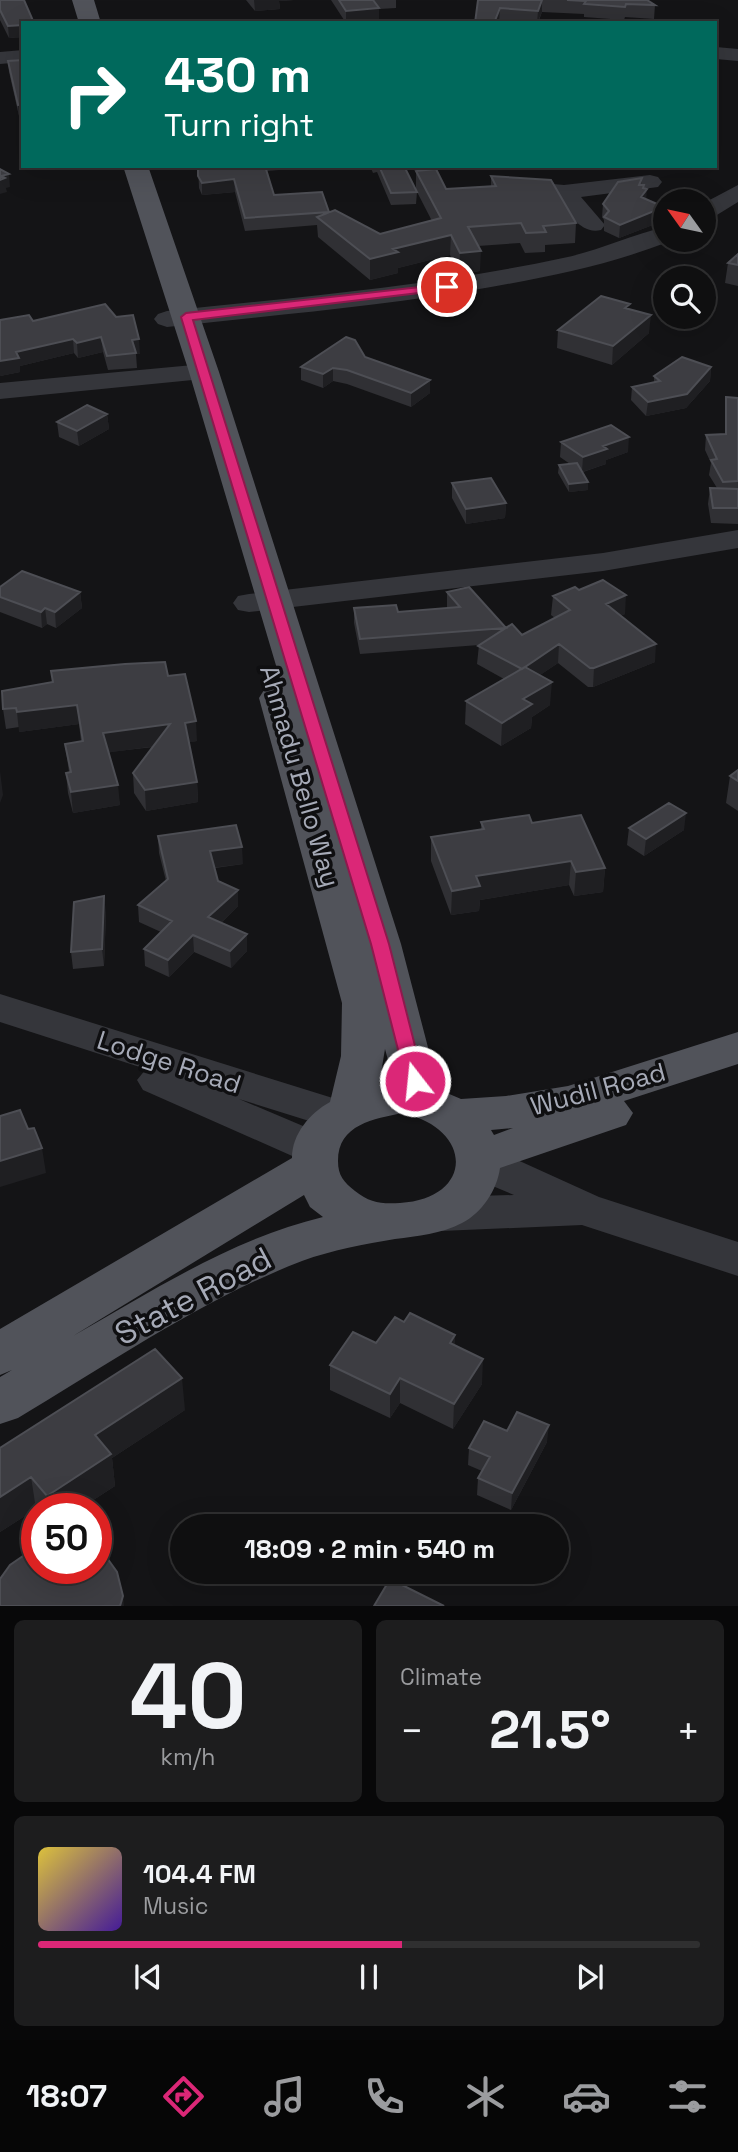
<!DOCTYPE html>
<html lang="en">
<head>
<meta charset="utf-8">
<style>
  :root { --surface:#0f0f10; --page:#1d1d1e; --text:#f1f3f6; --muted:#9b9c9f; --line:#2f2f30; --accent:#db2777 }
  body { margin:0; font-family:"Space Grotesk",sans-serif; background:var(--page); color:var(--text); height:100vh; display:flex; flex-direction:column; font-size:26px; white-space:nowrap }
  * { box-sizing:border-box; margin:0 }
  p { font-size:23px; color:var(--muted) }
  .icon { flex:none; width:38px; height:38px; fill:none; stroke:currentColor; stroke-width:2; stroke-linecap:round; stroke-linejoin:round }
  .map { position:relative; height:1606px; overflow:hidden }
  .panel { display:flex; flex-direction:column; gap:14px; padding:14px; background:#080809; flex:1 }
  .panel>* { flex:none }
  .banner { position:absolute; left:21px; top:21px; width:696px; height:147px; border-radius:0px; box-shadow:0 7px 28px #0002,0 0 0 2px var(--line); background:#00695c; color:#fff; overflow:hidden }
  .needle { width:46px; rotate:303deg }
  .fabs { position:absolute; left:653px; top:189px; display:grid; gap:14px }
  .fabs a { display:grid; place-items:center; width:63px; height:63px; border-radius:50%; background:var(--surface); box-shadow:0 7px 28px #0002,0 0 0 2px var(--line); font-size:35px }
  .speed { position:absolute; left:21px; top:1493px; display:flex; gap:14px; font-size:35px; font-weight:700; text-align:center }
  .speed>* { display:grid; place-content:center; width:91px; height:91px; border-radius:50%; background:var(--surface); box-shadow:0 7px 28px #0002,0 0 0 2px var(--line); line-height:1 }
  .speed .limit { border:10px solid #d22; background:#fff; color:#111 }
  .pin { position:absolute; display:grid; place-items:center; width:60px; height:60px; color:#fff; margin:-30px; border:4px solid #fff; border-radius:50%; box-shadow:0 2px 7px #0007 }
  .me { position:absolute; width:77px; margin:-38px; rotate:344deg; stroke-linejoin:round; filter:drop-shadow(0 0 5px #0008) }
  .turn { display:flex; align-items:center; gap:24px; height:147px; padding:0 28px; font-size:32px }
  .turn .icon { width:91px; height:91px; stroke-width:2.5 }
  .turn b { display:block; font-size:49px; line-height:60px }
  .big { font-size:52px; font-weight:600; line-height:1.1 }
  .panel .tile { flex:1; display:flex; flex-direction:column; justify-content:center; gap:10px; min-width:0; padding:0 24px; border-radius:10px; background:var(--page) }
  .panel .dial { align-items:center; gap:0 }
  .dial b { font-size:91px; line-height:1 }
  .song { display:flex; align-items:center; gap:21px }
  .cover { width:84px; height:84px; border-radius:10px; background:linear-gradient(135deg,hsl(50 70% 55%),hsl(260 70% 35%)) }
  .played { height:7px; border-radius:4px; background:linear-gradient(90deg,var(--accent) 55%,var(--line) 55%) }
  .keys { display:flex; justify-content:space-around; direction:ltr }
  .heat { display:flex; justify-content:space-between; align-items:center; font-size:38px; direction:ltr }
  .panel .tiles { flex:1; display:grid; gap:14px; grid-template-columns:1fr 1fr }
  .tile:last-child { grid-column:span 2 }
  .trip { position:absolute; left:170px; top:1514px; width:399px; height:70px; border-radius:35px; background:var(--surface); box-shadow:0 7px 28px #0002,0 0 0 2px var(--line); font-weight:600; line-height:70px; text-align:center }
  .tabs { display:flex; height:112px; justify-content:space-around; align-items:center; background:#060606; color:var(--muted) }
  .tabs .icon { width:49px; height:49px }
  .tabs .active { color:var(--accent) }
  .tabs b { font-size:32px; color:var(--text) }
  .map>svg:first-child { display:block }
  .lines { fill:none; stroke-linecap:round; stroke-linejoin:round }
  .minor { fill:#35363b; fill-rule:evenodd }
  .major { fill:#51535a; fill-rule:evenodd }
  .wall { fill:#303034 }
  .shaded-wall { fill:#1f1f22 }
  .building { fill:#3d3d42; stroke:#4d4e54; stroke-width:2 }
  .route { fill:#db2777; stroke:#8e194d; stroke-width:2 }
  .labels { text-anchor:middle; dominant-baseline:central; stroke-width:7; stroke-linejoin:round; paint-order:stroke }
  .street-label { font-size:26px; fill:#a6aab7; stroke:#0f0f11 }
  .near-street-label { font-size:32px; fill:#a6aab7; stroke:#0f0f11 }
</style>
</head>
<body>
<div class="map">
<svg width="738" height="1606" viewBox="0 0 738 1606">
  <rect width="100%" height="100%" fill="#141416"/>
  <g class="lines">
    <path class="minor" d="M716,47L738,49V61L716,59Z
      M23,50V62L0,64V52Z
      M650,175L658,177L662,182L658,187L581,197L605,225L601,230C581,235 569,213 557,198L502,192L498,187L502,182L510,180L564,185Z
      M738,185V202L712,218L704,220V203Z
      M665,227V240H672C614,264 553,276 491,287C384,306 275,315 167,327L158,324L154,319L158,314L167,311C300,297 433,286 563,258C598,251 631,235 665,227Z
      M204,364L213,366L217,372L213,378L0,399V383Z
      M738,530V548L603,571L249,612L238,610L233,603L238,596L249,594L603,553Z
      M0,994L352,1104L358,1115L352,1126L338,1130L239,1099L329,1137L335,1148L329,1159L314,1164L299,1159L143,1090L137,1080L146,1069L0,1022Z
      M479,1147L513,1158L599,1197L738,1242V1276L582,1225L441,1231L426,1226L420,1214L426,1202L441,1197L514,1195L464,1174L458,1163L464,1152Z"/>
    <path class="major" d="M72,0H94L101,23H79Z
      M123,166H148L219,372L401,944L436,1078L447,1093L461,1099L506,1096L568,1086L738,1032V1064L624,1101L633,1113L626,1125L500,1168C497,1190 482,1213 462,1223C441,1234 418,1236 395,1239C365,1244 332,1250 302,1261C203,1299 109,1364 18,1418L0,1424V1377L12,1370L0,1375V1329L292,1158C292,1134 310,1113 330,1102L341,1056L342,1003L259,698L264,690L277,687L283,689L189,372ZM385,1049L394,1082L379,1085ZM403,1113C475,1130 473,1199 400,1203C381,1204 370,1203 355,1191C344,1182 338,1176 338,1161C338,1124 374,1119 403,1113ZM513,1128L494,1135L491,1130ZM304,1195L310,1207L323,1217C232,1239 152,1291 73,1336Z"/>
  </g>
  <path class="wall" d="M0,0L23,23V37L9,38L0,20Z
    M246,0H294L279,1L280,9L255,11Z
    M331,0H396V8L379,9V20L346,23Z
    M478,0H647L655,5L654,19L625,17L624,20L584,17V14L542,12L538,23L500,22L499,23H475Z
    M23,60V115L19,116L9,72L8,61Z
    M198,166H306L305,168L266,171L274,195L329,212L380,234L432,221L416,190V171L446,189L491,186V176L576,223L575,243L545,245V252L525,253L520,243L478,246L480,271L459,274L450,255L398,268V273L370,280L318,237L317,225L245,231L235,192L202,195L199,188Z
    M370,166H404L417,192L416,204L391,205L377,172L373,173Z
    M642,178V185L644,188L646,199L663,221L619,238L604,231V220L602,217L603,204Z
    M738,254V286L725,283L728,263Z
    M105,304L140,354H136L137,368L108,370L103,352L78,358L74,353L20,366V372L0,376L33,321Z
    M630,309L649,333L612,365L557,348L558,330Z
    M365,357L430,380V393L411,407L347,384L333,381L323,388L301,380V367Z
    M711,367L710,381L686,408L646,416L631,400L632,387L654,382V376Z
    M726,397L738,398V524L711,523L708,504L710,488H717L709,475L711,463L705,450L706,435L725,434V412Z
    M107,414L109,429L79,446L59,437L57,422Z
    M561,442L628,452L606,460V464L583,472L588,482V490L569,492L558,473L559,465L570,464L560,457Z
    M452,483L506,503L505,518L466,524L452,498Z
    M0,587L80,592L82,608L56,628L47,624L42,628L0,612Z
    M447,592L505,628L522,635L555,618L551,615L553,596L625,614L620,616L655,662L593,687H588L558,663L540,675L550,705L532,717L531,728L501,746L465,724L466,701L504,679L477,664L479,645L360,654L354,623V608L398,612L447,608Z
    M168,676L197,741L189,742L197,782L198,802L146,811L134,793L133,773L153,747L109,752L120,805L73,813L68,793L66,773L69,772L65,744L81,741L79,724L19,732V727L6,729L3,709Z
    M738,770V811L726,803L730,776Z
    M481,822L532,823L605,868L603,892L574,896L569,885L480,900L479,911L451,915L431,861V837L481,830Z
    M629,828L684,830L644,856L627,845Z
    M158,836L243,864L215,868L218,881L238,906L221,923L247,934V951L231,968L194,952L169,977L145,966L144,949L161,932L139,922L138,905L166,881L159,853Z
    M106,913L104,966L73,969L71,952Z
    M376,1343L455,1346L482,1384L453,1429L400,1403L390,1418L330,1390V1365Z
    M185,1410L112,1458L115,1486L81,1508L36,1509L0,1532V1448Z
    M507,1431L547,1442L511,1510L477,1495L478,1478L482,1471L468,1465L469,1448Z"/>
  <path class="shaded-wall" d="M254,0H294L279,1L280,9L255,11Z
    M542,0V12L537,23L538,11Z
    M379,8V20L346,23V11Z
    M500,8L499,23H494Z
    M23,25V37L9,38L8,26Z
    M23,104V115L19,116L18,105Z
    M9,174L10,187L6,188L7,192L0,194V180L1,176Z
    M234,179L235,192L202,195V183Z
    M644,185V193L647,189L646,202L640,210L643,188Z
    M664,207L663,221L619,238L620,225Z
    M451,235L450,255L398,268V273L370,280V259L393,249Z
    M481,251L480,271L459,274L460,253Z
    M651,315L649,333L612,365L613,346Z
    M101,337L103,352L78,358L77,343Z
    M73,339L74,353L20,366V372L0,376V361L16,352Z
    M139,339L140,354H136L132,340Z
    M711,367L710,381L686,408L646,416L648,402Z
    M333,368V381L323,388V374Z
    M430,380V393L411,407V393Z
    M107,414L109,429L79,446L77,431Z
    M629,437L628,452L606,460V464L582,472L583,457L603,446Z
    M588,482V490L569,492V484Z
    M506,503L505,518L466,524V509Z
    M80,592L82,608L56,628L55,612Z
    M626,595L625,614L604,623L606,604Z
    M45,608L47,624L42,628L41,612Z
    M559,644L558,663L521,688L522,669Z
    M656,644L655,662L593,687L594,668Z
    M552,682L550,705L532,717L531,728L501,746L502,723L523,699Z
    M77,705L79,724L19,732L17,712Z
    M196,721L197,741L186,743L185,723Z
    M170,724L171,744L105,753L103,733Z
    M0,771L3,795L0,803Z
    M197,782L198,802L146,811L145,790Z
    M118,785L120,805L73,813L71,792Z
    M686,813L684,830L644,856L646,839Z
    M242,847L243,864L211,868L210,851Z
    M571,861L569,885L480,900L479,911L451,915L452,891L476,876Z
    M605,868L603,892L574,896L576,872Z
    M238,890V906L209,934L208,917Z
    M104,896L106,913L104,966L102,949Z
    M247,934V951L231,968L230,951Z
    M193,935L194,952L169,977L168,960Z
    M42,1148L46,1173L0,1187V1161Z
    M455,1335V1360L450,1343Z
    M483,1359L482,1384L453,1429L454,1404Z
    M182,1378L185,1410L112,1458L115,1486L81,1508H49L47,1496L95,1435Z
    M400,1378V1403L390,1418V1394Z
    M549,1425L547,1442L511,1510L512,1493Z
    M31,1477L36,1509L0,1532V1497Z
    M123,1596L124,1606H120Z"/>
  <path class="building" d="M0,0H24L34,23H23V25L8,26L0,10Z
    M339,0H373L379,8L346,11Z
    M478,0H542L538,11L500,8L494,23H475Z
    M567,0H647L655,5L626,4L625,7L584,4L586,1Z
    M23,60V104L18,105L8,61Z
    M198,166H265L274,195L322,192L329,212L245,218L234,179L202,183L198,176Z
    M379,166H404L417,192L391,193Z
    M0,169L9,174L1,176L5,178L0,180Z
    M436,169L446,189L496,186L491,176L551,180L576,223L543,226L546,232L526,233L521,223L468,227L481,251L460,253L451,235L393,249L398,252L370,259L317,217L335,210L380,234L441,218L416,171Z
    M642,178L639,185H644L643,188L647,189L641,197L664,207L620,225L604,217L609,211L603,204L618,182Z
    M738,254V265L728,263Z
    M601,296L630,304L625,308L651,315L613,346L558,330Z
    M105,304L116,317L133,315L139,339L132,340L136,353L107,356L101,337L77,343L73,339L16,352L19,358L0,361V320L29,315L33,321Z
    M346,337L355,340L365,357L430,380L411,393L347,370L333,368L323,374L301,367Z
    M682,357L711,367L687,394L648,402L632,387L660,381L654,376Z
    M726,397L738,398V481L723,482L711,460L717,459L706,435L726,434Z
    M87,405L107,414L77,431L57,422Z
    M611,425L629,437L603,446L607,449L583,457L561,442Z
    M577,463L588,482L569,484L559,465Z
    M491,478L506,503L466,509L452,483Z
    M710,488L738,489V508H713Z
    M22,571L80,592L55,612L45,608L41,612L0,597V587Z
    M603,580L626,595L606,604L656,644L594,668H590L559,644L522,669L478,646L512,624L522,635L570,610L553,596L575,587L579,590Z
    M469,587L506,628L360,639L354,608L396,605L398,612L460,607L447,592Z
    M165,662L168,676L185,674L196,721L185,723L197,782L145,790L133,773L170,724L103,733L118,785L71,792L66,773L71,772L65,744L83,741L77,705L17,712L16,708L3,709L2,691L53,682L51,671L125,664Z
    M525,667L552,682L523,699L532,704L502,723L466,701Z
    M738,770V781L730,776Z
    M669,803L686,813L646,839L629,828Z
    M529,815L532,823L581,815L605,868L576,872L571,861L476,876L480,886L452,891L431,837L484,829L481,822Z
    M236,825L242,847L210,851L218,881L238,890L208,917L247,934L230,951L193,935L168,960L144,949L172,921L138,905L168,879L158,836Z
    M104,896L102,949L71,952L74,902Z
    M20,1110L28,1129L34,1128L42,1148L0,1161V1116Z
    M410,1313L455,1335L450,1343L483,1359L454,1404L400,1378L390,1394L330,1365L353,1332L376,1343L395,1317L404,1322Z
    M155,1349L182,1378L95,1435L111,1454L47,1496L31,1477L0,1497V1448Z
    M517,1412L549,1425L512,1493L478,1478L490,1457L469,1448L484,1421L507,1431Z
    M36,1547L37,1568H96V1550L107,1558L117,1572L123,1596L120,1606H0V1579L10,1565Z
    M390,1579L444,1606H374Z"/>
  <path class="route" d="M447,284L452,285V289L193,320L389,944L424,1081L421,1086H408L406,1081L371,944L181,317L186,313Z"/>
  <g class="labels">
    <g class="street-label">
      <text transform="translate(300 776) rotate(74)">Ahmadu Bello Way</text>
      <text transform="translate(169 1062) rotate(18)">Lodge Road</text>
      <text transform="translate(598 1089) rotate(-15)">Wudil Road</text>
    </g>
    <g class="near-street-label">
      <text transform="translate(193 1296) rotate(-28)">State Road</text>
    </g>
  </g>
</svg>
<div class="fabs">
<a><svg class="needle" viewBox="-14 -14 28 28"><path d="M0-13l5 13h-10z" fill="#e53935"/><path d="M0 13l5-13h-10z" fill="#9b9c9f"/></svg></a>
<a><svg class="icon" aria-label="search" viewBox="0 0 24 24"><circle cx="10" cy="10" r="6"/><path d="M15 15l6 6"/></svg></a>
</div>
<div class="speed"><div class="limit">50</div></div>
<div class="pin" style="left:447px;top:287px;background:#d93025"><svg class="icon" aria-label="arrive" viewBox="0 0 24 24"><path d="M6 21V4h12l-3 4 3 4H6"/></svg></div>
<svg class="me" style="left:415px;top:1081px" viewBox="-20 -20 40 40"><circle r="17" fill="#db2777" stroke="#fff" stroke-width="3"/><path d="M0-11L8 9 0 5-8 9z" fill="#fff"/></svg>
<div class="trip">18:09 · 2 min · 540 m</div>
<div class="banner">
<div class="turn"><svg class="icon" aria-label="right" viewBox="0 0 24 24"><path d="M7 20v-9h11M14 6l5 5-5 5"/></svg><div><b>430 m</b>Turn right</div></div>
</div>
</div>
<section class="panel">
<div class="tiles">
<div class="tile dial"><b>40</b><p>km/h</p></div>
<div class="tile"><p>Climate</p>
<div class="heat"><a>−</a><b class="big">21.5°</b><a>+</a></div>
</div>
<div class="tile">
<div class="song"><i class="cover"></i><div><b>104.4 FM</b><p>Music</p></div></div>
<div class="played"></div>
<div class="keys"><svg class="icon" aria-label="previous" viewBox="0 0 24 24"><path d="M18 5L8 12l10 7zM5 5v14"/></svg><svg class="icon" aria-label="pause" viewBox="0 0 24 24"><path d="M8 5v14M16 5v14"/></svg><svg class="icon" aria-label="next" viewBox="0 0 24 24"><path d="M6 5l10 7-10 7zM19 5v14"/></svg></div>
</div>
</div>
</section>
<nav class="tabs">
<b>18:07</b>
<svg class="icon active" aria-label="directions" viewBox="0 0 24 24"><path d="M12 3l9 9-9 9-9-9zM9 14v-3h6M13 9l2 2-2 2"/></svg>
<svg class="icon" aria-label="music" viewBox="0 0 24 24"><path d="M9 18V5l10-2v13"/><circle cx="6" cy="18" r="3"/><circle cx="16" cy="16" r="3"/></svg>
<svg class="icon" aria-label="phone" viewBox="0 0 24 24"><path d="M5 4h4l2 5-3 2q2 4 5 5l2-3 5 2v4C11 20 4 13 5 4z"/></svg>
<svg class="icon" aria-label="climate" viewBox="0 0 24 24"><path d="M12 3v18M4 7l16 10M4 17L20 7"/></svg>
<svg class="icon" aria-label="car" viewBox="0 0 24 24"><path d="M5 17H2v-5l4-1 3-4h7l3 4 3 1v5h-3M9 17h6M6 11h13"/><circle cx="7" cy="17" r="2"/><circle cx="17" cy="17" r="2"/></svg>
<svg class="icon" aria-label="filters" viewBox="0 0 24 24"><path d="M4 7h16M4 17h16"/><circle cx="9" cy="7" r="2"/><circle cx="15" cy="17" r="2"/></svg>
</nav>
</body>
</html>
